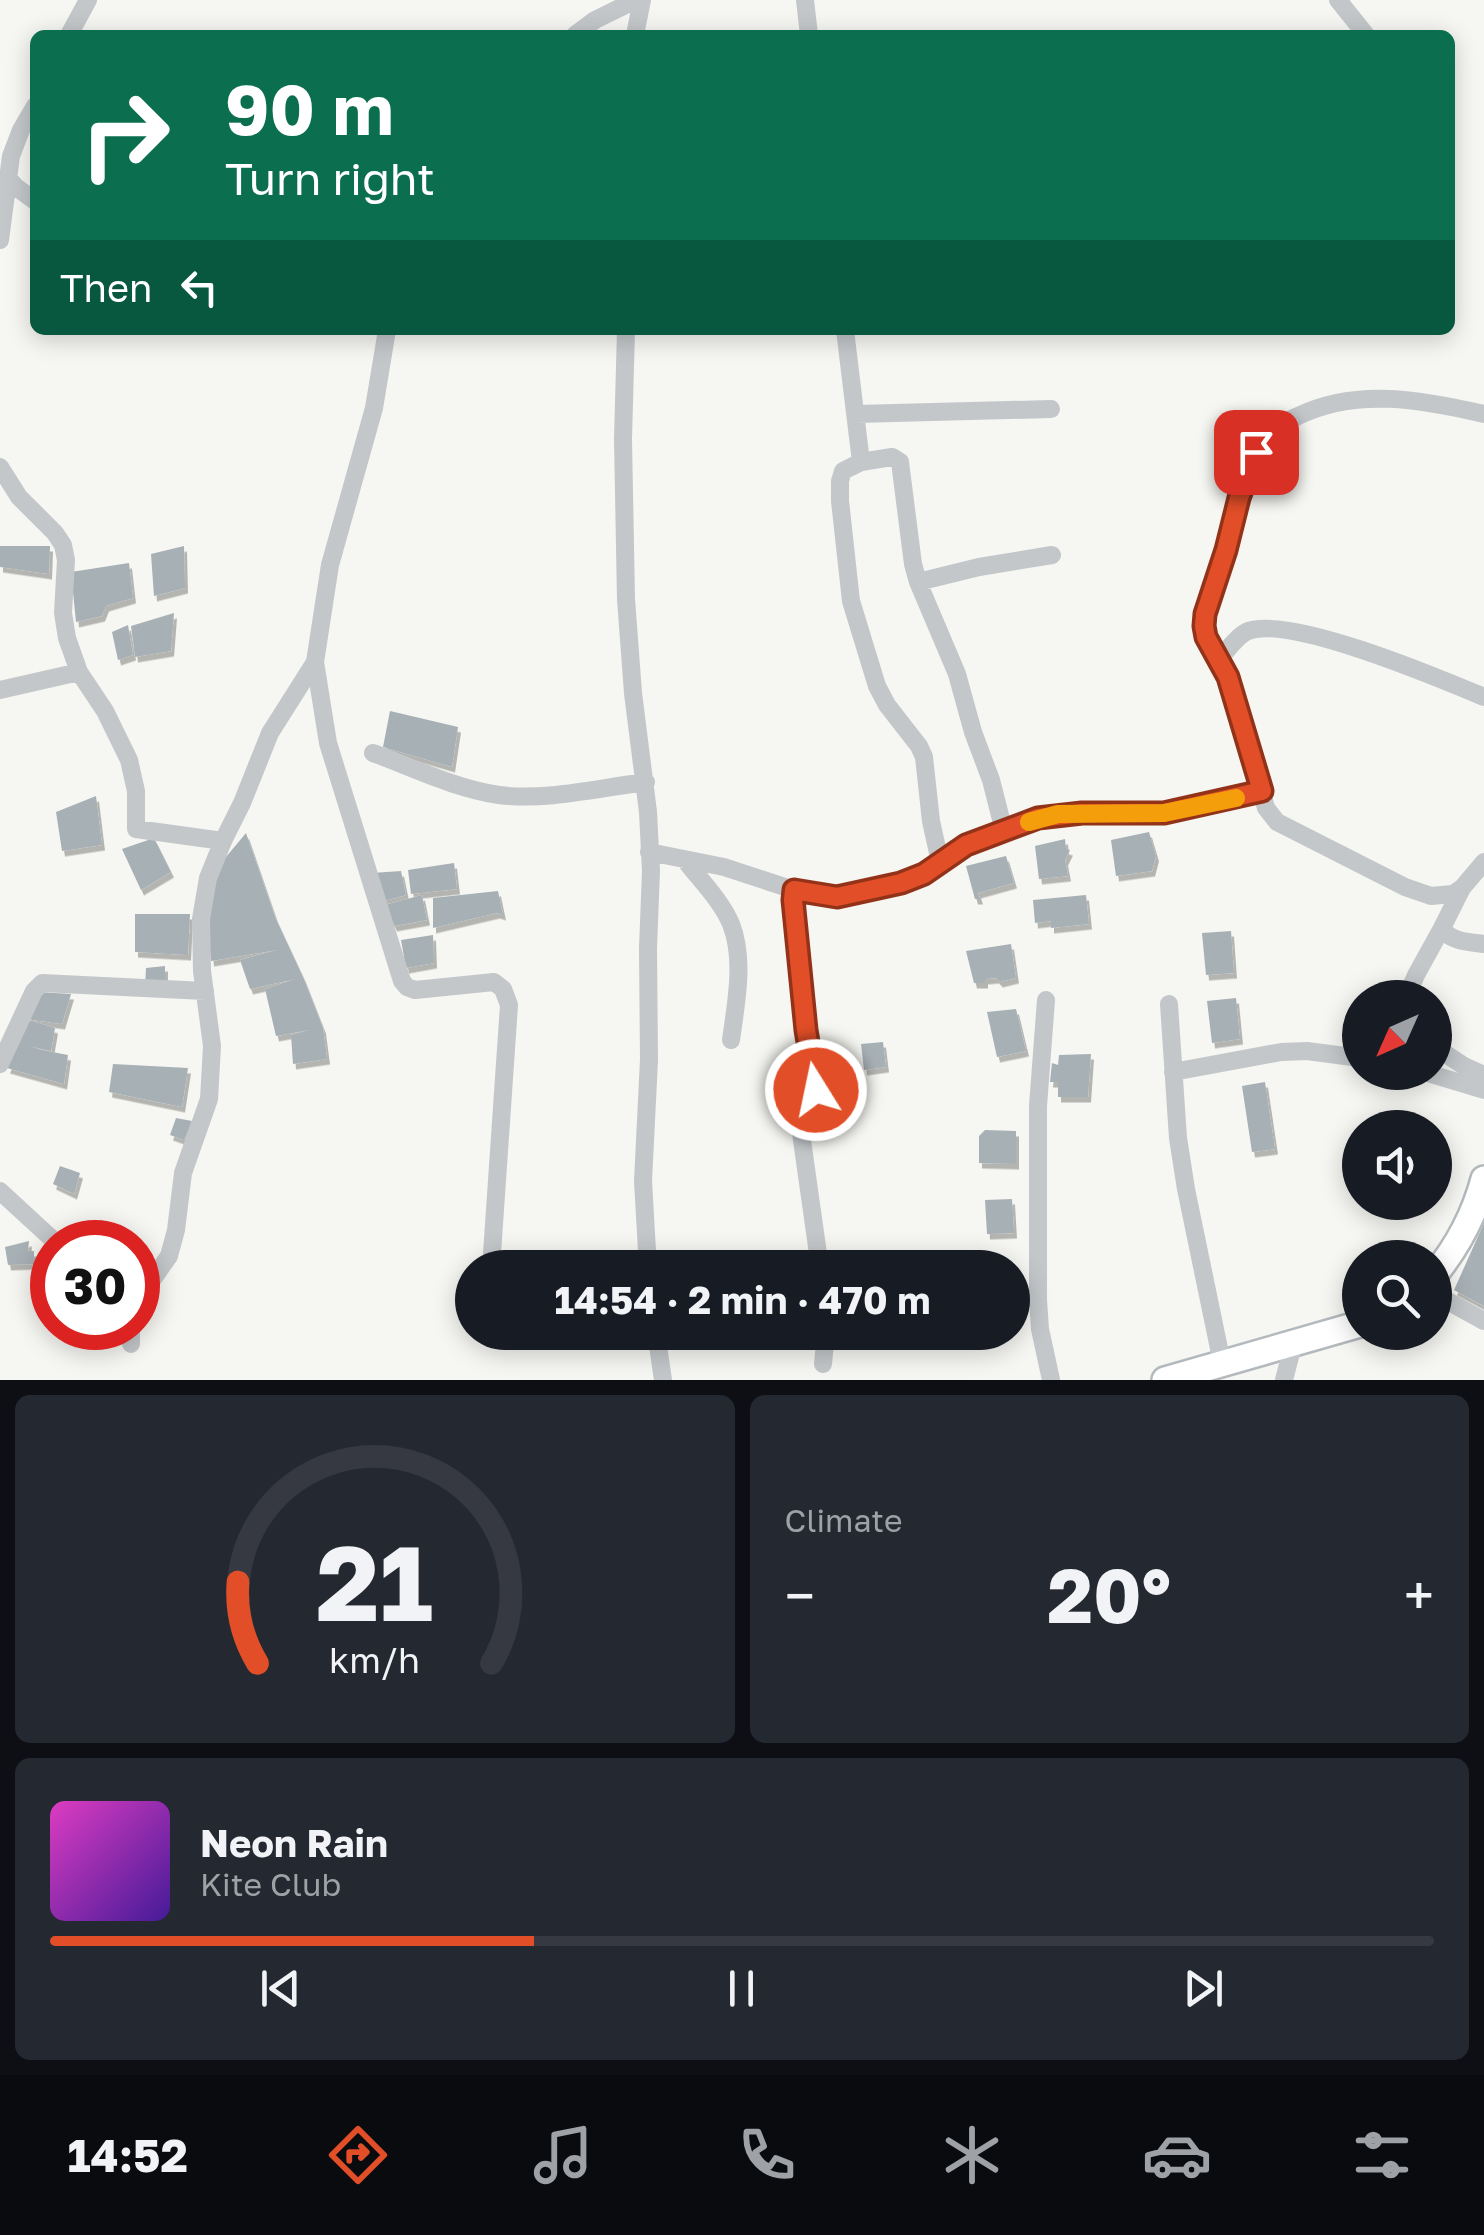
<!DOCTYPE html>
<html lang="en">
<head>
<meta charset="utf-8">
<style>
  :root { --surface:#171b24; --page:#242831; --text:#f1f3f6; --muted:#9ea1a6; --line:#363941; --accent:#e14e27 }
  body { margin:0; font-family:"Golos Text",sans-serif; background:var(--page); color:var(--text); height:100vh; display:flex; flex-direction:column; font-size:38px; white-space:nowrap }
  * { box-sizing:border-box; margin:0 }
  p { font-size:32px; color:var(--muted) }
  .icon { flex:none; width:55px; height:55px; fill:none; stroke:currentColor; stroke-width:2; stroke-linecap:round; stroke-linejoin:round }
  .map { position:relative; height:1380px; overflow:hidden }
  .details { display:flex; flex-direction:column; gap:15px; padding:15px; background:#0d0f14; flex:1 }
  .details>* { flex:none }
  .banner { position:absolute; left:30px; top:30px; width:1425px; height:305px; border-radius:15px; box-shadow:0 5px 25px #0003; background:#0b6e4f; color:#fff; overflow:hidden }
  .needle { width:65px; rotate:225deg }
  .buttons { position:absolute; left:1342px; top:980px; display:grid; gap:20px }
  .buttons a { display:grid; place-items:center; width:110px; height:110px; border-radius:50%; background:var(--surface); box-shadow:0 5px 25px #0003; font-size:50px }
  .speed { position:absolute; left:30px; top:1220px; display:flex; gap:20px; font-size:50px; font-weight:700; text-align:center }
  .speed>* { display:grid; place-content:center; width:130px; height:130px; border-radius:50%; background:var(--surface); box-shadow:0 5px 25px #0003; line-height:1 }
  .speed .limit { border:15px solid #d22; background:#fff; color:#111 }
  .pin { position:absolute; display:grid; place-items:center; width:85px; height:85px; color:#fff; margin:-42px; border-radius:20px; box-shadow:0 5px 15px #0006 }
  .me { position:absolute; width:110px; margin:-55px; rotate:350deg; stroke-linejoin:round; filter:drop-shadow(0 0 8px #0008) }
  .turn { display:flex; align-items:center; gap:35px; height:210px; padding:0 30px; font-size:45px }
  .turn .icon { width:130px; height:130px; stroke-width:2.5 }
  .turn b { display:block; font-size:70px; line-height:85px }
  .then { display:flex; align-items:center; height:95px; padding:0 30px; background:#0003; gap:20px; font-size:38px }
  .big { font-size:75px; font-weight:700; line-height:1.1 }
  .details .card { flex:1; display:flex; flex-direction:column; justify-content:center; gap:15px; min-width:0; padding:0 35px; border-radius:15px; background:var(--page) }
  .details .dial { align-items:center; gap:0 }
  .dial svg { height:260px; overflow:visible; fill:none; stroke:var(--line); stroke-width:7; stroke-linecap:round; text-anchor:middle }
  .dial text { fill:var(--text); stroke:none }
  .song { display:flex; align-items:center; gap:30px }
  .cover { width:120px; height:120px; border-radius:15px; background:linear-gradient(135deg,hsl(310 70% 55%),hsl(260 70% 35%)) }
  .played { height:10px; border-radius:5px; background:linear-gradient(90deg,var(--accent) 35%,var(--line) 35%) }
  .keys { display:flex; justify-content:space-around; direction:ltr }
  .heat { display:flex; justify-content:space-between; align-items:center; font-size:55px; direction:ltr }
  .details .tiles { flex:1; display:grid; gap:15px; grid-template-columns:1fr 1fr }
  .card:last-child { grid-column:span 2 }
  .trip { position:absolute; left:455px; top:1250px; width:575px; height:100px; border-radius:50px; background:var(--surface); box-shadow:0 5px 25px #0003; font-weight:700; line-height:100px; text-align:center }
  .dock { display:flex; height:160px; justify-content:space-around; align-items:center; background:#090b0e; color:var(--muted) }
  .dock .icon { width:70px; height:70px }
  .dock .on { color:var(--accent) }
  .dock b { font-size:45px; color:var(--text) }
  .map>svg:first-child { display:block }
  .building { fill:#a7b0b5; filter:url(#shadow) }
  .lines { fill:none; stroke-linecap:round; stroke-linejoin:round }
  .secondary-casing { stroke:#b3b9bd; stroke-width:30 }
  .street { stroke:#c3c7ca; stroke-width:18 }
  .secondary { stroke:#fff; stroke-width:25 }
  .route-casing { stroke:#923319; stroke-width:25 }
  .route { stroke:#e14e27; stroke-width:18 }
  .slow { stroke:#f59e0b; stroke-width:18 }
</style>
</head>
<body>
<div class="map">
<svg width="1484" height="1380" viewBox="0 0 1484 1380">
  <defs>
    <filter id="shadow"><feDropShadow dx="3" dy="5.5" stdDeviation="0" flood-color="#0004"/></filter>
  </defs>
  <rect width="100%" height="100%" fill="#f6f6f2"/>
  <path class="building" d="M0,546H50L49,574L0,567Z
    M184,546L185,588L154,596L151,554Z
    M129,563L133,598L106,606L102,616L76,622L71,572Z
    M174,613L171,651L135,657L131,626Z
    M128,625L133,655L118,660L112,632Z
    M390,711L458,727L452,767L383,747Z
    M96,796L102,845L62,851L56,812Z
    M1149,832L1156,856L1152,871L1116,876L1111,840Z
    M246,833L275,917L303,977L323,1028L327,1059L293,1064L291,1035L309,1030L276,1036L265,989L295,979L250,989L240,960L277,950L211,961L208,928L216,869Z
    M154,838L171,872L141,890L122,849Z
    M1065,839L1066,849L1070,850L1065,860L1068,876L1039,879L1035,846Z
    M1006,856L1014,883L978,893L980,899H975L966,866Z
    M454,863L457,889L411,894L408,870Z
    M401,871L406,895L381,902L372,873Z
    M498,891L503,915L497,913L433,928V898Z
    M422,895L427,920L394,926L385,905Z
    M1086,895L1089,924L1051,928V921L1035,923L1033,900Z
    M135,914H190L188,955L135,952Z
    M1231,931L1234,973L1206,975L1202,933Z
    M433,935L434,963L406,968L401,940Z
    M1011,944L1016,978L1000,982L996,978L985,979V983H974L966,951Z
    M165,966V989L145,986L146,968Z
    M39,992L71,994L62,1024L26,1019Z
    M1236,998L1240,1039L1212,1043L1207,1001Z
    M1016,1009L1026,1051L997,1057L987,1012Z
    M26,1019L55,1028L51,1051L29,1046L42,1050L68,1055L64,1084L7,1068Z
    M883,1042L886,1067L864,1070L861,1044Z
    M1091,1054L1088,1097H1058V1082H1050L1052,1063L1058,1065L1059,1055Z
    M113,1064L188,1068L182,1107L109,1092Z
    M1265,1082L1275,1149L1252,1152L1242,1086Z
    M176,1118L192,1121L184,1140L170,1135Z
    M985,1130L1016,1131V1164L979,1163V1136Z
    M60,1166L80,1173L74,1194L53,1184Z
    M1012,1199L1014,1233L987,1234L985,1200Z
    M1484,1223V1306L1454,1290Z
    M29,1241L28,1251H34V1264L8,1265L5,1247Z"/>
  <g class="lines">
    <defs>
      <path id="secondary" d="M1435,1274C1457,1247 1475,1213 1484,1179
        M1165,1380L1360,1324"/>
    </defs>
    <use href="#secondary" class="secondary-casing"/>
    <path class="street" d="M805,0L809,35
      M1338,0L1366,35
      M69,35L88,0
      M575,35L595,20L636,0
      M635,35L642,0
      M7,177L16,187L35,201
      M0,240L11,156L21,130L35,106
      M387,330L374,408L330,565L315,662L328,743L402,981L407,987L415,990L494,982L503,989L509,1005L491,1268
      M626,330L623,439L626,599L633,693L648,812L651,871L648,948L649,1060L643,1181L648,1268
      M845,330L861,462L843,471L840,481V501L851,601L877,686L887,705L919,746L924,757L931,821L940,862
      M856,414L1051,409
      M1484,414C1423,400 1357,387 1298,416C1285,422 1270,430 1262,443C1242,471 1236,510 1228,543C1221,568 1201,605 1204,630C1207,648 1222,660 1228,677C1242,720 1254,765 1266,808L1277,822L1405,887L1431,896L1453,894L1462,888L1484,862
      M861,462L892,457L900,462L913,564L918,582L957,674L973,732L991,780L1004,831
      M0,467L19,497L55,533L63,545L66,560L63,613L67,638L79,672L105,711L129,760L136,791V829L223,841L242,803L270,733L315,662
      M918,582L979,567L1052,555
      M1219,659C1227,651 1236,637 1246,632C1286,613 1441,679 1484,697
      M0,690L79,672
      M373,753C414,768 456,789 499,795C547,801 598,788 646,782
      M649,852L724,867L794,890L837,897L867,892L916,877L966,845L1038,818L1082,813H1164L1197,807L1262,791
      M685,860C700,880 721,900 731,924C745,960 736,1003 731,1040
      M1462,888L1442,928C1450,942 1469,942 1484,944
      M794,890L793,900L806,1030L816,1089L815,1106L800,1120V1126L820,1268
      M1406,998L1416,975L1442,928
      M1046,1000L1038,1106V1300L1040,1329L1051,1380
      M1169,1004L1178,1138L1186,1189L1222,1363
      M1435,1047L1464,1066L1484,1075
      M0,1064L34,991L42,983L205,991
      M1173,1072L1281,1052L1307,1051L1360,1058
      M1424,1072L1484,1090
      M0,1191L51,1238
      M1435,1294L1484,1321
      M138,1300L169,1256L176,1230L183,1173L209,1099L212,1046L202,971L201,919L208,878L223,841
      M656,1332L663,1380
      M131,1344V1328
      M823,1364L826,1332
      M1284,1380L1293,1345"/>
    <use href="#secondary" class="secondary"/>
  </g>
  <g class="lines">
    <defs>
      <path id="route" d="M816,1090L806,1030L793,900L794,890L837,897L901,883L924,874L966,845L1038,818L1082,813H1164L1262,791L1228,677L1206,637L1204,626L1205,614L1226,550L1239,498L1256,452"/>
    </defs>
    <use href="#route" class="route-casing"/>
    <use href="#route" class="route"/>
    <path class="slow" d="M1029,822L1058,814L1164,813L1236,798"/>
  </g>
</svg>
<div class="buttons">
<a><svg class="needle" viewBox="-14 -14 28 28"><path d="M0-13l5 13h-10z" fill="#e53935"/><path d="M0 13l5-13h-10z" fill="#9ea1a6"/></svg></a>
<a><svg class="icon" aria-label="sound" viewBox="0 0 24 24"><path d="M4 9h4l5-4v14l-5-4H4zM17 9q2 3 0 6"/></svg></a>
<a><svg class="icon" aria-label="search" viewBox="0 0 24 24"><circle cx="10" cy="10" r="6"/><path d="M15 15l6 6"/></svg></a>
</div>
<div class="speed"><div class="limit">30</div></div>
<div class="pin" style="left:1256px;top:452px;background:#d93025"><svg class="icon" aria-label="arrive" viewBox="0 0 24 24"><path d="M6 21V4h12l-3 4 3 4H6"/></svg></div>
<svg class="me" style="left:816px;top:1090px" viewBox="-20 -20 40 40"><circle r="17" fill="#e14e27" stroke="#fff" stroke-width="3"/><path d="M0-11L8 9 0 5-8 9z" fill="#fff"/></svg>
<div class="trip">14:54 · 2 min · 470 m</div>
<div class="banner">
<div class="turn"><svg class="icon" aria-label="right" viewBox="0 0 24 24"><path d="M7 20v-9h11M14 6l5 5-5 5"/></svg><div><b>90 m</b>Turn right</div></div>
<div class="then">Then<svg class="icon" aria-label="left" viewBox="0 0 24 24"><path d="M17 20v-9H6M10 6l-5 5 5 5"/></svg></div>
</div>
</div>
<section class="details">
<div class="tiles">
<div class="card dial"><svg viewBox="0 0 100 80">
<path d="M14 69A42 42 0 1 1 86 69"/>
<path d="M14 69A42 42 0 0 1 8 44" stroke="#e14e27"/>
<text x="50" y="56" font-size="32" font-weight="700">21</text>
<text x="50" y="72" font-size="11">km/h</text>
</svg></div>
<div class="card"><p>Climate</p>
<div class="heat"><a>−</a><b class="big">20°</b><a>+</a></div>
</div>
<div class="card">
<div class="song"><i class="cover"></i><div><b>Neon Rain</b><p>Kite Club</p></div></div>
<div class="played"></div>
<div class="keys"><svg class="icon" aria-label="previous" viewBox="0 0 24 24"><path d="M18 5L8 12l10 7zM5 5v14"/></svg><svg class="icon" aria-label="pause" viewBox="0 0 24 24"><path d="M8 5v14M16 5v14"/></svg><svg class="icon" aria-label="next" viewBox="0 0 24 24"><path d="M6 5l10 7-10 7zM19 5v14"/></svg></div>
</div>
</div>
</section>
<nav class="dock">
<b>14:52</b>
<svg class="icon on" aria-label="directions" viewBox="0 0 24 24"><path d="M12 3l9 9-9 9-9-9zM9 14v-3h6M13 9l2 2-2 2"/></svg>
<svg class="icon" aria-label="music" viewBox="0 0 24 24"><path d="M9 18V5l10-2v13"/><circle cx="6" cy="18" r="3"/><circle cx="16" cy="16" r="3"/></svg>
<svg class="icon" aria-label="phone" viewBox="0 0 24 24"><path d="M5 4h4l2 5-3 2q2 4 5 5l2-3 5 2v4C11 20 4 13 5 4z"/></svg>
<svg class="icon" aria-label="climate" viewBox="0 0 24 24"><path d="M12 3v18M4 7l16 10M4 17L20 7"/></svg>
<svg class="icon" aria-label="car" viewBox="0 0 24 24"><path d="M5 17H2v-5l4-1 3-4h7l3 4 3 1v5h-3M9 17h6M6 11h13"/><circle cx="7" cy="17" r="2"/><circle cx="17" cy="17" r="2"/></svg>
<svg class="icon" aria-label="filters" viewBox="0 0 24 24"><path d="M4 7h16M4 17h16"/><circle cx="9" cy="7" r="2"/><circle cx="15" cy="17" r="2"/></svg>
</nav>
</body>
</html>
